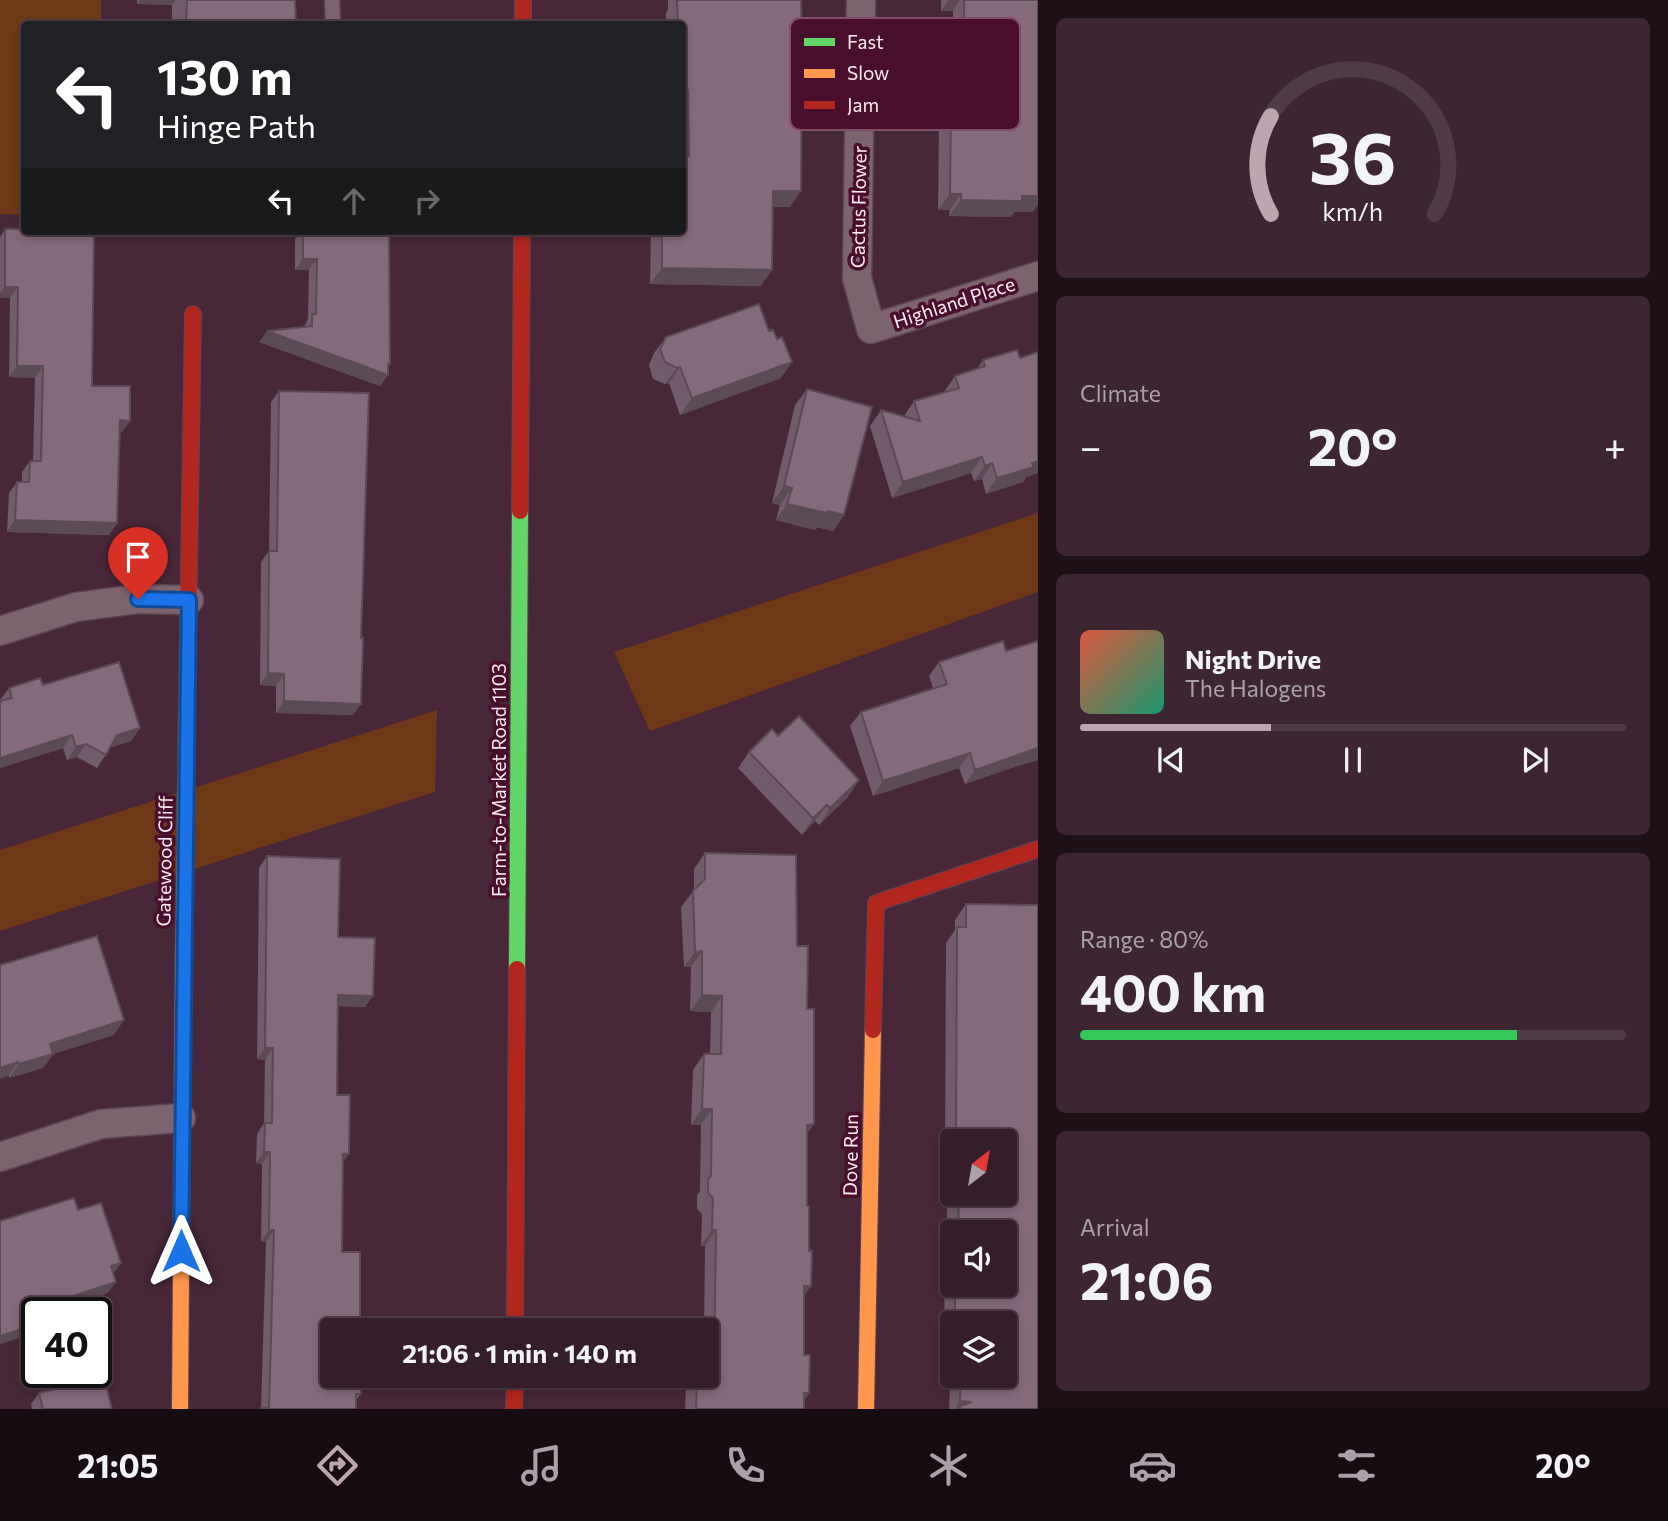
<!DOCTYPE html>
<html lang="en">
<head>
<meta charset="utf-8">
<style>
  :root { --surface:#361d2a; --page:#3d2632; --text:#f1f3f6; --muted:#aaa2a8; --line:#503b47; --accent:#bda6b0 }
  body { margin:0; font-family:Commissioner,sans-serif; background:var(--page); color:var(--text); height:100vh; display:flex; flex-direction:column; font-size:26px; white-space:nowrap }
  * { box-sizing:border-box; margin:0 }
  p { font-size:23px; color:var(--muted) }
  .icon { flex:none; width:38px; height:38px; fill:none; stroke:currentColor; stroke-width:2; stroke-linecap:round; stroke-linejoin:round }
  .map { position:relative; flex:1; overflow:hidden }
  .details { display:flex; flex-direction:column; gap:18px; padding:18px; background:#1e1017; width:630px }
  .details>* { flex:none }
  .guide { position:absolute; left:21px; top:21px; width:665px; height:214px; border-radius:7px; box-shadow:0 4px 10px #0003,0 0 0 2px var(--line); background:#202124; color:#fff; overflow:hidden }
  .needle { width:46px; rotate:31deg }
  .controls { position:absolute; left:940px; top:1129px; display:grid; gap:14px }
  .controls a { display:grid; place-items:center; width:77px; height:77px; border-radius:7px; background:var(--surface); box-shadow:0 4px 10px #0003,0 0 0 2px var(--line); font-size:35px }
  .speed { position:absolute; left:21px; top:1297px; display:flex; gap:14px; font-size:35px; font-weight:700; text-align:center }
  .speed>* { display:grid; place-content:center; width:91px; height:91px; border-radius:50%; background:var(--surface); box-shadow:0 4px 10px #0003,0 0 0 2px var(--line); line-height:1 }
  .speed .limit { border:4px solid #111; border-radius:10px; background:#fff; color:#111 }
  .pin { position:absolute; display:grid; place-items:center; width:60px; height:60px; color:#fff; margin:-72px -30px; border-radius:50% 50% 50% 0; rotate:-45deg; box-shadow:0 0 7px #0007 }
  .pin .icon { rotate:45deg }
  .me { position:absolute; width:77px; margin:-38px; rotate:0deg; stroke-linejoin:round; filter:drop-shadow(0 0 5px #0008) }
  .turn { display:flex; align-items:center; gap:24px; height:147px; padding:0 21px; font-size:32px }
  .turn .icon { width:91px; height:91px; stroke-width:2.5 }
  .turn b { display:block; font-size:49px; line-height:60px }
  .lanes { display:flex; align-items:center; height:66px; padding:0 21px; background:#0003; justify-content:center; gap:35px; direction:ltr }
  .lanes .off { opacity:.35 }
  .big { font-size:52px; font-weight:700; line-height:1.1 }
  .details .card { flex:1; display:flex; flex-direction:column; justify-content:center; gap:10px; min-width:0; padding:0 24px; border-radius:10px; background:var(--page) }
  .details .dial { align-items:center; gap:0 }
  .dial svg { height:182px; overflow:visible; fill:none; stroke:var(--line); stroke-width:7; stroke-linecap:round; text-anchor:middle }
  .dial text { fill:var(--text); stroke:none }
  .song { display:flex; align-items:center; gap:21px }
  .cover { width:84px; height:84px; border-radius:10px; background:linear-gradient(135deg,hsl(10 70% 55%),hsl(160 70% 35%)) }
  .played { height:7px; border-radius:4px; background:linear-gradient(90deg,var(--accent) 35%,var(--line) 35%) }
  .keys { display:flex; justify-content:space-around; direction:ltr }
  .heat { display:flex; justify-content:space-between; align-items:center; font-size:38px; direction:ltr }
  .charge { height:10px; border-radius:5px; background:linear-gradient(90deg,#34c759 80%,var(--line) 0) }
  .trip { position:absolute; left:320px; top:1318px; width:399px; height:70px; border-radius:7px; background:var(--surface); box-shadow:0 4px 10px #0003,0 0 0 2px var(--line); font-weight:700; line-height:70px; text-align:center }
  .tabs { display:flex; height:112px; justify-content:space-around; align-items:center; background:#160c11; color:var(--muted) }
  .tabs .icon { width:49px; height:49px }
  .tabs .selected { color:var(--accent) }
  .tabs b { font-size:32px; color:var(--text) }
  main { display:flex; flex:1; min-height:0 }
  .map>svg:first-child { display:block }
  .green { fill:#6d3916 }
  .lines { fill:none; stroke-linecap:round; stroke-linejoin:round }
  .lane-casing { stroke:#5d4551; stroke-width:17 }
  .street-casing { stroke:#5d4551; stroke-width:31 }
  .fast-casing { stroke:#5d4551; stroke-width:18 }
  .slow-casing { stroke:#5d4551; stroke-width:18 }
  .jam-casing { stroke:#5d4551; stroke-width:18 }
  .lane { stroke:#7c636e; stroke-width:14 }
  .street { stroke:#7c636e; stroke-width:28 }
  .fast { stroke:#63d668; stroke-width:16 }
  .slow { stroke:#ff974d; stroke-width:16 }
  .jam { stroke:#b3261e; stroke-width:16 }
  .wall { fill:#725b6a; fill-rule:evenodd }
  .shaded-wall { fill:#5c4a56 }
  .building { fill:#846a7b; stroke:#5c4a56; stroke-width:2 }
  .route-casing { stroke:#114b97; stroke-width:18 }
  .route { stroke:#1a73e8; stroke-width:12 }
  .labels { text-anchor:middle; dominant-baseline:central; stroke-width:7; stroke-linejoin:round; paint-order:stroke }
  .street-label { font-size:19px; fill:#fcebf1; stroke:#4a0e2d }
  .key { fill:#4a0e2d; stroke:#7f5068; stroke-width:2 }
  .key-label { font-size:19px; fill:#fcebf1 }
</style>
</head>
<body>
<main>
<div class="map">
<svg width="1038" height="1409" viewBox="0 0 1038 1409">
  <rect width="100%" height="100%" fill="#482738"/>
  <path class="green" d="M0,0H101V24H24V215L0,214Z
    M1038,513V592L650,731L614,652Z
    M437,710L435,792L0,931V850Z"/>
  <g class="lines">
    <defs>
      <path id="lane" d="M332,0L333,24"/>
      <path id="street" d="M861,0L857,278L871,329L1038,276
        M0,631L76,607L138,599L189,600
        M0,1157L101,1124L181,1118"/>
      <path id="fast" d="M517,969L520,511
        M183,994L188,630"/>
      <path id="slow" d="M180,1409L183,994
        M866,1409L873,1030"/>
      <path id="jam" d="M523,0V24
        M520,511L522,231
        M188,630L193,314
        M873,1030L876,903L1038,849
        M515,1330L517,969
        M514,1409L515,1376"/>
    </defs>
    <use href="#lane" class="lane-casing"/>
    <use href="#street" class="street-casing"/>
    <use href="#fast" class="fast-casing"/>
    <use href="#slow" class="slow-casing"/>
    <use href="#jam" class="jam-casing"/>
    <use href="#lane" class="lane"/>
    <use href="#street" class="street"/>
    <use href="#fast" class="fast"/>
    <use href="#slow" class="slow"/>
    <use href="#jam" class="jam"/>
  </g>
  <path class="wall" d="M137,0H295L296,24H172V5L137,4Z
    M668,0H801L790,207H773L761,286L650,284L651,231H682V24H666V13L668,10Z
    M941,0H1038L1033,212H1014L1011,217L949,216L950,210H938L939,124H932L933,84L944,68H953V11H941Z
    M5,229L92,386L130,421L122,432H120L117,523L109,535L7,532L9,493L17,482H22V472L30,461H33L35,378L9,377L10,298H0V237Z
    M301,231H389L390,364L388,367V375L380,386L259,342L304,327L308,319L309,270H295V239Z
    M666,337L781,378L680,415L669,383L665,384L653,379L649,365L654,353Z
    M1038,352V473L1026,477L1023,482L986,494L982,479L974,481L971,473L892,498L870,426L881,410L904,416L914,401L944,392L955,376L977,369L983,360L1020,358Z
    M807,389L844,515L833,531L817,527L815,530L776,520L780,505L772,503L795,405Z
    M279,391L353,715L276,713V686L260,685L261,562L269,551L271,402Z
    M1038,641V760L1017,766L965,784L959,768L873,796L850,726L861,712L933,688L929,676L939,662L1006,651Z
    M43,685L140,728L131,741L111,747L97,768L77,757L67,760L63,748L0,768V700L9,688Z
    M778,736L848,797L819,825L815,821L802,835L738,768L749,752Z
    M705,853L797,946L807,1135L804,1355L809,1393L804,1401V1409H685L686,1387L693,1376H707V1330H704L705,1246H701L702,1214L697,1209V1195L700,1191L701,1125H691L693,1070L704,1054H710L711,1012L690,1011L691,967H684L681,907L694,890V869Z
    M267,856L338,937L365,1007L338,1006L337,1095L343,1163L332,1330L361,1394L356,1400V1409H260L261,1408L266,1242H261L262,1164L256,1163L257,1134L264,1123L265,1060L257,1059L259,868Z
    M966,904L1038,905V1409H949L950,1388L945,1387L944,1247L947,1242V1148H945L946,943L955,930V920ZM952,1141H1004V1194H952ZM952,1232H1004V1284H952ZM952,1323H1004V1376H952Z
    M0,965L114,1035L53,1054L43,1068L9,1078Z
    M39,1393L112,1409H32L31,1404Z"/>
  <path class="shaded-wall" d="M140,0H176L172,5L137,4Z
    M948,0H960L953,11H941Z
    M944,108H951L939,124H932Z
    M773,191H801L790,207H761Z
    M950,194H961L950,210H938Z
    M1022,196H1038V205L1033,212H1014L1011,217L949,216L961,200Z
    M303,259H317L309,270H295Z
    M662,268L772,270L761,286L650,284Z
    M5,287H18L10,298H0V293Z
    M267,331L390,364L383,373L388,375L380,386L259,342Z
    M792,362L781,378L680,415L692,398Z
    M17,366H43L35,378L9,377Z
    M680,367L669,383L665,384L677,368Z
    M120,420L130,421L122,432H112Z
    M982,457L971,473L892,498L903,482Z
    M1038,461V473L1026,477L1023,482L986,494L997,478Z
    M992,463L982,479L974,481L985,466Z
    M784,486L792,488L780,505L772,503Z
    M787,504L828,511L844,515L833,531L817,527L815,530L776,520Z
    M15,520L117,523L109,535L7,532Z
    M268,673L284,674L276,686L260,685Z
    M284,701L361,704L353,715L276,713Z
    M140,728L131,741L108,748L117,735Z
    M72,735L63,748L0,768V758Z
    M86,744L77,757L67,760L76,747Z
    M1038,748V760L1017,766L965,784L975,770Z
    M970,753L959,768L873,796L883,781Z
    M859,780L848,797L819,825L830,808Z
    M827,805L815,821L802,835L813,818Z
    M702,951L691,967H684L695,952Z
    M338,995L373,996L365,1007L330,1006Z
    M702,995L722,996L711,1012L690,1011Z
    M124,1020L114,1035L40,1058L50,1044Z
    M265,1048H273L265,1060L257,1059Z
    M53,1054L43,1068L9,1078L19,1064Z
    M18,1062L8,1076L0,1079V1068Z
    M702,1109H712L701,1125H691Z
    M814,1124L803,1140L807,1125Z
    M956,1132H958L947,1148H945Z
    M264,1152H270L262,1164L256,1163Z
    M343,1154H349L341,1165Z
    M269,1230H274L266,1242H261Z
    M712,1230H716L705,1246H701Z
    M121,1263L113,1274L111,1266Z
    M116,1282L108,1293L49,1312H37V1316L26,1320L34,1309Z
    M804,1286H811L800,1302Z
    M37,1324L30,1335L0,1344V1336Z
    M953,1376H958L950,1388L945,1387Z
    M804,1393H809L798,1409Z
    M960,1401L972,1402L960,1406L958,1409H955Z"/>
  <path class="building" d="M187,0H295L296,24H186Z
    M677,0H801L802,44L801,191H773L772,270L662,268V231H682L683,156H689L688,90H686L687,31H682V24H678Z
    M964,0H1038V196H1022V201L961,200V194H950L951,108H944V68H964Z
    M5,229H24V231H94L92,386H130V421L120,420L117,523L15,520L17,482H29L30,461H41L43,366H17L18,287H5Z
    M303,231H389L390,364H388V375L267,331L312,326V314H316L317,259H303Z
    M759,304L769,331L773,330L777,339L782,337L792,362L692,398L680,367L677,368L665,362L660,349L666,337Z
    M1017,350L1020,358L1038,352V461L1032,463L1034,467L997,478L992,463L985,466L982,457L903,482L881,410L920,421L914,401L959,388L955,376L985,366L983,360Z
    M807,389L872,407L844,515L828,511L827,513L787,504L792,488L784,486Z
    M279,391L369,393L361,638H363L361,704L284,701V674L268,673L269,551H277Z
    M1003,641L1006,651L1038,641V748L975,770L970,753L883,781L861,712L947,684L939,662Z
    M119,662L140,728L117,735L106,755L86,744L76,747L72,735L0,758V701L12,698L9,688L40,678L43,685Z
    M799,716L859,780L830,808L827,805L813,818L749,752L772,729L778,736Z
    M705,853L796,855L797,946H808L807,1009H814V1124L807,1125V1205L809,1207V1251H812L811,1286H804V1355H810L809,1393H804V1409H696L697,1376H707V1371H714L716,1230H712L713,1198L708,1193V1179L711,1176L712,1109H702L704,1054H721L722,996L702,995V951L695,952L693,891L705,879Z
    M267,856L340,859L338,937L375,938L373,996L338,995L337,1095H350L349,1154H343L342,1252H360V1329H370V1330H332V1376H361V1394H356V1409H261V1408H269L274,1230H269L270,1152H264L265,1123H272L273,1048H265Z
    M966,904L1038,905V1409H960V1406L972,1402L960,1401L961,1376H1004V1323H955V1284H1004V1232H955L959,1231L958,1194H1004V1141H958V1132H956L957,927H966Z
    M97,936L124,1020L50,1044L53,1054L19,1064L18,1062L0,1068V965Z
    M74,1198L78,1210L101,1203L121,1263L111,1266L116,1282L34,1309L37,1318V1324L0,1336V1221Z
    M104,1377L112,1409H43L39,1393Z"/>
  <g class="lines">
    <defs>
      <path id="route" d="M138,599L189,600L181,1251"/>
    </defs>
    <use href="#route" class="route-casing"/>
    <use href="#route" class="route"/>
  </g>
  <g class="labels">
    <g class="street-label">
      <text transform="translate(858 207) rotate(-89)">Cactus Flower</text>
      <text transform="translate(954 302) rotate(-18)">Highland Place</text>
      <text transform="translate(498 780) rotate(-90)">Farm-to-Market Road 1103</text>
      <text transform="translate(164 861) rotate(-89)">Gatewood Cliff</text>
      <text transform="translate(850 1155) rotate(-89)">Dove Run</text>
    </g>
  </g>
  <rect x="790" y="18" width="230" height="112" rx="10" class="key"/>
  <rect x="804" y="38" width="31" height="8" fill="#63d668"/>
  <rect x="804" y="69" width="31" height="9" fill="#ff974d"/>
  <rect x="804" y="101" width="31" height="8" fill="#b3261e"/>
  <g class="key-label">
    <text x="847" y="49">Fast</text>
    <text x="847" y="80">Slow</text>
    <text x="847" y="112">Jam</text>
  </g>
</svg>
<div class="controls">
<a><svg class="needle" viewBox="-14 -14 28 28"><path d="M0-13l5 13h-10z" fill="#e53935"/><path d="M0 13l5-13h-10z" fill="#aaa2a8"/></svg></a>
<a><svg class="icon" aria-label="sound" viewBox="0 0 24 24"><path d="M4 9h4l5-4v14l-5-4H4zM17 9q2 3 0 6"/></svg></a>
<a><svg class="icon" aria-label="layers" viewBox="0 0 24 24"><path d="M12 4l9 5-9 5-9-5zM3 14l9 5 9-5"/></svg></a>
</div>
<div class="speed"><div class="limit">40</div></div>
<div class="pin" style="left:138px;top:599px;background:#d93025"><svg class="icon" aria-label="arrive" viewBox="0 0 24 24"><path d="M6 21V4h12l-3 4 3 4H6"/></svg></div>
<svg class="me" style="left:181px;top:1251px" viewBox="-20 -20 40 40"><path d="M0-17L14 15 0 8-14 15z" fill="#1a73e8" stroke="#fff" stroke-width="4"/></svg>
<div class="trip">21:06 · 1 min · 140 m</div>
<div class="guide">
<div class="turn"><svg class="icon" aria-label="left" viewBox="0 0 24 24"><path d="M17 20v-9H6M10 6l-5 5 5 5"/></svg><div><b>130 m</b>Hinge Path</div></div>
<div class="lanes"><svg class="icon" aria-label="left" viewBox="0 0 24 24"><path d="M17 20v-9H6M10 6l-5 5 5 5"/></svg><svg class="icon off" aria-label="ahead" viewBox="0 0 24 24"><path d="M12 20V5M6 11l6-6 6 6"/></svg><svg class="icon off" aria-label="right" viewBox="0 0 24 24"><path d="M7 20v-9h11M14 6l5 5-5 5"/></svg></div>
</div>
</div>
<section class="details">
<div class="card dial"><svg viewBox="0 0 100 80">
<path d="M14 69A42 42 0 1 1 86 69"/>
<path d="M14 69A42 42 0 0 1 14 26" stroke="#bda6b0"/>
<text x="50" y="56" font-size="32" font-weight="700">36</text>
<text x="50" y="72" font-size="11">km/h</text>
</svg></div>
<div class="card"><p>Climate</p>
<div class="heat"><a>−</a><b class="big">20°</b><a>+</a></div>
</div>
<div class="card">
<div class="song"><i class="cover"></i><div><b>Night Drive</b><p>The Halogens</p></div></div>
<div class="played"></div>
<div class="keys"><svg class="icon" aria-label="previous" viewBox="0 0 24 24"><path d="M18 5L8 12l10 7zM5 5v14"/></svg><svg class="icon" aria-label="pause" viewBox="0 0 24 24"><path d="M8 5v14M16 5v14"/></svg><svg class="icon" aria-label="next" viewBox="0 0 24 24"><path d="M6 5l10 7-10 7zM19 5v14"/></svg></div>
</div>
<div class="card"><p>Range · 80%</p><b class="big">400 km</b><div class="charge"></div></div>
<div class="card"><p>Arrival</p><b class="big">21:06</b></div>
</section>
</main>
<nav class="tabs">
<b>21:05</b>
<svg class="icon selected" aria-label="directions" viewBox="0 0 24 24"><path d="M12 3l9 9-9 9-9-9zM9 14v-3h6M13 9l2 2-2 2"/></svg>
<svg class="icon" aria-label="music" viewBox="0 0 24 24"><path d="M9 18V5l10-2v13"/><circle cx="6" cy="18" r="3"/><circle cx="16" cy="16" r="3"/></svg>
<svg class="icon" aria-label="phone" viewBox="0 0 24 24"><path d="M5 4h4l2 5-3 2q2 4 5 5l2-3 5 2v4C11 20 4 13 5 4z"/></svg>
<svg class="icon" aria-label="climate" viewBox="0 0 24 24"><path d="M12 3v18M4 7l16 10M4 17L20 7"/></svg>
<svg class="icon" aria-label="car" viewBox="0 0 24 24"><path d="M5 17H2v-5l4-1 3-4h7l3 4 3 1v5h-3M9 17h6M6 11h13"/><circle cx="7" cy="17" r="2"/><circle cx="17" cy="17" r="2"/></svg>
<svg class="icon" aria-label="filters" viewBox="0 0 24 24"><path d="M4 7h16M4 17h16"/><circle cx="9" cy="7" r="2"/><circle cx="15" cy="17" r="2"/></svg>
<b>20°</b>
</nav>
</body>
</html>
